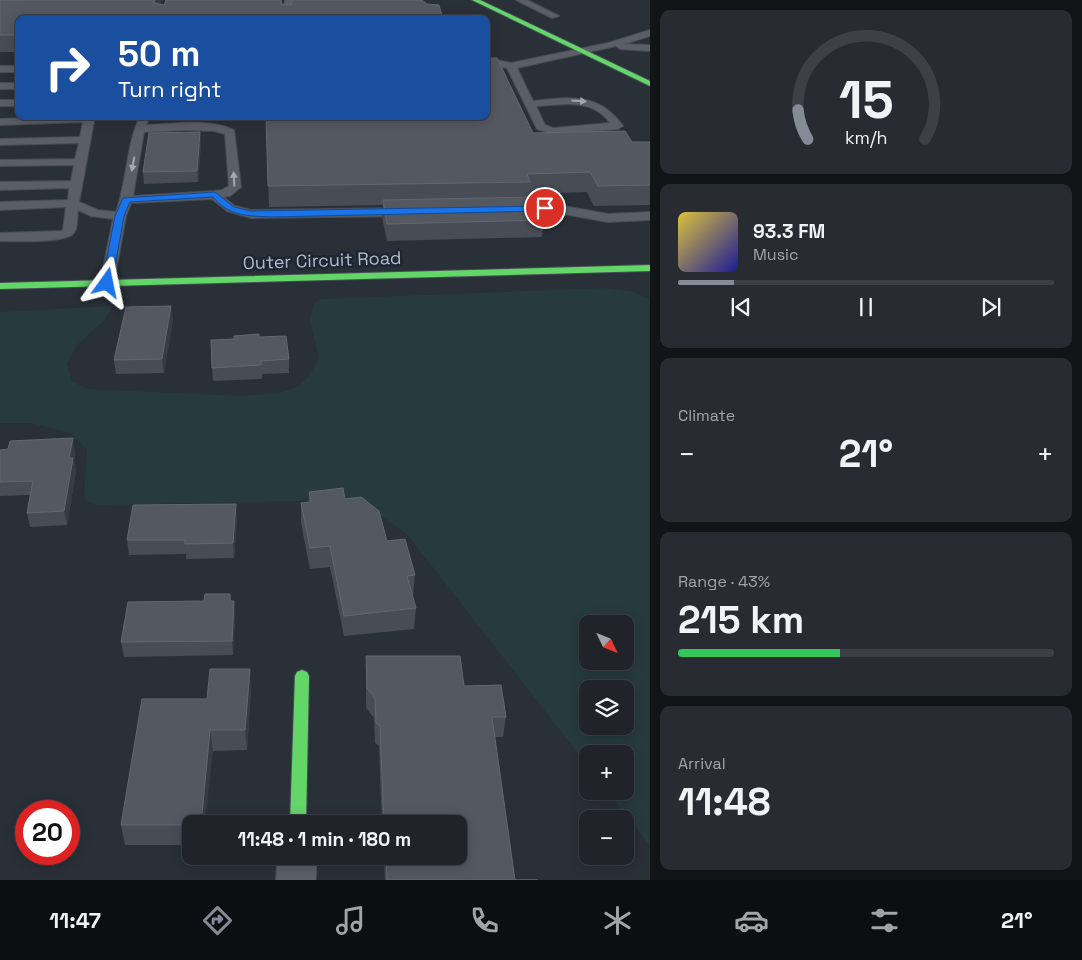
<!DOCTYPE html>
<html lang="en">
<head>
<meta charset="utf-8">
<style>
  :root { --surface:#20242a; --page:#282c32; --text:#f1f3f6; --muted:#a2a4a8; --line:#3d4147; --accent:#848b96 }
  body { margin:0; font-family:"Space Grotesk",sans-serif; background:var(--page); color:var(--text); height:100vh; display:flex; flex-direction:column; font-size:19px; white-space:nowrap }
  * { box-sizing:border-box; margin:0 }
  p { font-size:16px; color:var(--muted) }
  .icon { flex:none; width:28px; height:28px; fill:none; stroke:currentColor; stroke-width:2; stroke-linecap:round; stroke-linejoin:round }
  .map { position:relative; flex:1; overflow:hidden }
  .side { display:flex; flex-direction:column; gap:10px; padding:10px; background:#121417; width:432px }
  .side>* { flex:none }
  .banner { position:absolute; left:15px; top:15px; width:475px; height:105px; border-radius:10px; box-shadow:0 2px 12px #0003,0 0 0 1px var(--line); background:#1a4fa0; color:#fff; overflow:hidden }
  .needle { width:32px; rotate:133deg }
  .controls { position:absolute; left:579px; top:615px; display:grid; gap:10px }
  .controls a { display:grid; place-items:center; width:55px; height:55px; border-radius:10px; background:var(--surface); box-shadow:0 2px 12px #0003,0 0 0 1px var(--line); font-size:25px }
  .speed { position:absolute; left:15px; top:800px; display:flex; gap:10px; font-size:25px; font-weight:700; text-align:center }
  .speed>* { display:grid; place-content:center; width:65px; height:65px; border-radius:50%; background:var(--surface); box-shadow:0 2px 12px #0003,0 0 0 1px var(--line); line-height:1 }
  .speed .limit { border:8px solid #d22; background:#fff; color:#111 }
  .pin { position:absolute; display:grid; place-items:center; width:42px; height:42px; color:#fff; margin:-21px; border:2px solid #fff; border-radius:50%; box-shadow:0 1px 5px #0007 }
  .me { position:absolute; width:55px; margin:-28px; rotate:12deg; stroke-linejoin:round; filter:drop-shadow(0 0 4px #0008) }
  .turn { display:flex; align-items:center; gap:18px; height:105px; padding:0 20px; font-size:22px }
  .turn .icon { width:65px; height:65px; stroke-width:2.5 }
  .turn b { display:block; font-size:35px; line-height:42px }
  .big { font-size:38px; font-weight:700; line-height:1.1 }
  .side .widget { flex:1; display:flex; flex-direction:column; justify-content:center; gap:8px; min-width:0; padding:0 18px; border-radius:10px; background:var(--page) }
  .side .dial { align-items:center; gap:0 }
  .dial svg { height:130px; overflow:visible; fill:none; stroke:var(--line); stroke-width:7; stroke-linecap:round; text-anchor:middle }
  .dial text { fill:var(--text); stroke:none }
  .song { display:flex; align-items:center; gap:15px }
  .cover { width:60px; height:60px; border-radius:8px; background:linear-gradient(135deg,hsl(50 70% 55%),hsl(240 70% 35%)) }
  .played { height:5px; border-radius:2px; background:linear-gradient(90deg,var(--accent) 15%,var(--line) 15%) }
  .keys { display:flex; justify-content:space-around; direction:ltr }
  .heat { display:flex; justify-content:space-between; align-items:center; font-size:28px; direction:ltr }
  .charge { height:8px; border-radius:4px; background:linear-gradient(90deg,#34c759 43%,var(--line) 0) }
  .trip { position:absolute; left:182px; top:815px; width:285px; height:50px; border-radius:10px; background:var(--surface); box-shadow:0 2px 12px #0003,0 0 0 1px var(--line); font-weight:700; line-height:50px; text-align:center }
  .dock { display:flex; height:80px; justify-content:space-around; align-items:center; background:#0d0e11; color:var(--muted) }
  .dock .icon { width:35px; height:35px }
  .dock .on { color:var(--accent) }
  .dock b { font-size:22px; color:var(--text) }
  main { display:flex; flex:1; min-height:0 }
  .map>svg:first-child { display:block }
  .green { fill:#273a3e; fill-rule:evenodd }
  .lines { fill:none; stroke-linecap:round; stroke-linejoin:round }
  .lane-casing { stroke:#484c55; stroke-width:2 }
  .street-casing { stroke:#484c55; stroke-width:1 }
  .fast-casing { stroke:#484c55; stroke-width:2 }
  .lane { fill:#5a5e66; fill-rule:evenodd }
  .street { fill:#5a5e66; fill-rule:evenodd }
  .fast { fill:#63d668; fill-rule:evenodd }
  .wall { fill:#474c55 }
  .shaded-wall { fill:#373c44 }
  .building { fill:#535861; stroke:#626872 }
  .oneway { fill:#a2a9b5 }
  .route { fill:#1a73e8; stroke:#114b97 }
  .labels { text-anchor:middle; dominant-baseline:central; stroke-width:5; stroke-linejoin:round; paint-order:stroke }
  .street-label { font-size:18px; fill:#b4bcc9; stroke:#1d2633 }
</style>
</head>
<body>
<main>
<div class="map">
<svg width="650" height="880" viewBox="0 0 650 880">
  <rect width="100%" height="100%" fill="#2a3038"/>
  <path class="green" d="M604,288L634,292L649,299V845L608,791H625V754H588L587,765L407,534L362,503L351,500L101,505L89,503L84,497L87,450L71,433L31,423H0V312L113,306L104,321L78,344L67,363L72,381L87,389L241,396L280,393L298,386L309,376L319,358L310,319L314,303L321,299ZM588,624H625V661H588ZM588,689H625V726H588Z"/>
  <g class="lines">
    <defs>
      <path id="lane" d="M285,0H293L291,19H283Z
        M516,0H527L559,16L552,18Z
        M650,30V36L624,44L650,45V51L620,49L616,46L517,68L533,101C570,97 599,92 623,126L618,129L552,134L537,129L507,68L486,64V58L511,63L608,43ZM567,104C585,104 599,108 610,123L553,128L545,125L536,106Z
        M0,66H19V72H0Z
        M0,83H19V89H0Z
        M0,100H19V106H0Z
        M95,116L79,202L98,210L116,212C127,181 126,146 140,116H150L146,125C173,124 208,118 234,130L241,187L230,196L223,197L235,206L251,210L404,208L410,212L404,216L251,218L227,211L212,199L131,203L126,216L114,283L112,286H102L100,283L113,219L91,216L78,210C77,217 78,228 74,233C65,244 14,241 0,241V233L61,231L63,230L66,207L0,210V202L68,200L69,188L0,190V182L71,181L74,165L0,166V160L75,159L79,143L0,145V139L80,137L83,122L0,125V119ZM187,130L214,131L225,134L229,186L222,190L215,191L133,196L144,132Z
        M518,205H558L608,214L650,212V220L608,222L558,213L514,212L512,209Z"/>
      <path id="street" d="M277,856H317L316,880H276Z"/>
      <path id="fast" d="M472,0H480L650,81V86Z
        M650,265V271L0,289V283Z
        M302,670L307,672L309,676L306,824H290L295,676L297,672Z"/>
    </defs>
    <use href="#lane" class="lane-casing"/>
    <use href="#street" class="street-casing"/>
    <use href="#fast" class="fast-casing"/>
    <use href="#lane" class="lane"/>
    <use href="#street" class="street"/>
    <use href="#fast" class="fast"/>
  </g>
  <path class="wall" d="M0,0H161V4L164,5L282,0V4L291,5L422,0L19,19V52H0Z
    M225,116H486L533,133L632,142H650V205L594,206L587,192L529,194V197L544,220L542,237L387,241L382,217L383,205L269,207L266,118L225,119Z
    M201,143L198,182L144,184L143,172Z
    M173,319L164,373L116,374L114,360Z
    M259,337L289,359V373L262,374V379L213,381L212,368Z
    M0,450L75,452L74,461L76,472L67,525L30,527L27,513L30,495L0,496Z
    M309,492L345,499L387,541L415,575L413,595H412L416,608L414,629L344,636L330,567L310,569L301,523V503L309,502Z
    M237,518L234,558L186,559V554L129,555L127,540Z
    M230,594L231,601L235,615L233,655L124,657L121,642L204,601Z
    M366,656L464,686L506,717L503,737H495L515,880H538H385L384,856H459V824H382L379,746L375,743L374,718L366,708Z
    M251,690L247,750L213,751L191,824V845H125L121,825L207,699Z"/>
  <path class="shaded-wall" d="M155,0H161V7L154,3Z
    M200,132L201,143L198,182L197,171Z
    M171,306L173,319L164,373L162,359Z
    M73,438L75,452L74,461L76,472L67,525L64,511L69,458Z
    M236,504L237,518L234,558L233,543Z
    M234,601L235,615L233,655L232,641Z
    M250,669L251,690L247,750L245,730Z
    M210,730L213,751L205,824H201Z"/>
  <path class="building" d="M0,0H155L154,3L164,5L166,0H281V4L291,5L292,0H422L427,4L439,5L443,19H19V35H0Z
    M486,58H497L533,133L625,131L632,142H650V185L598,186L590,172L527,174L530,182L268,186L266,116H486Z
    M200,132L197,171L143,172L149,133Z
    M535,197L544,220L387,224L383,200Z
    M171,306L162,359L114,360L126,307Z
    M259,334V337L286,336L289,359L261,361V365L212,368L211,340L234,339V336Z
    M73,438L69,458H73L64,511L27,513L33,481L0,482V450L8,449L10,441Z
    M343,488L345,499L361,497L379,511L387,541L405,539L415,575L407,576L416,608L344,616L330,546L310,548L301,503L311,502L309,492Z
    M236,504L233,543L185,544V540H127L133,505Z
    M205,594H230V601H234L232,641L121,642L128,602L204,601Z
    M366,656H460L464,686L501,685L506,717H492L515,880H538H387L386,856H459V824H384L380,726L376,723L375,698L367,688Z
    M210,669H250L245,730H210L201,824H191V825H121L142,699H207Z"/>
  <defs><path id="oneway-solid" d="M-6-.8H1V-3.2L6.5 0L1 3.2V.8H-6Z" transform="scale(1.25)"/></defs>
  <g class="oneway">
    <use href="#oneway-solid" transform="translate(579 101) rotate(3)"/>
    <use href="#oneway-solid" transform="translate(133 164) rotate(100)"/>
    <use href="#oneway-solid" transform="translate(234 179) rotate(-93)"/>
  </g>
  <path class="route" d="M215,192L234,207L251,211L545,206L549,208L545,211L271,217C248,216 228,216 213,197L130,202L124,216L112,283L110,285H104L102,283L115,216L123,198Z"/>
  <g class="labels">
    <g class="street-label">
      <text transform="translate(322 260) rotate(-2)">Outer Circuit Road</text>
    </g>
  </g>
</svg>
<div class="controls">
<a><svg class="needle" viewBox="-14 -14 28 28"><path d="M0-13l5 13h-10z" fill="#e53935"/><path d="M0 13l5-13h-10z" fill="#a2a4a8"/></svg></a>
<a><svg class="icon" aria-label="layers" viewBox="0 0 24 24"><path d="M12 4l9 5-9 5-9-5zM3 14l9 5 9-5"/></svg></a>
<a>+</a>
<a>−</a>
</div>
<div class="speed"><div class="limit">20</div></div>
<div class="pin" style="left:545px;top:208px;background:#d93025"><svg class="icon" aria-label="arrive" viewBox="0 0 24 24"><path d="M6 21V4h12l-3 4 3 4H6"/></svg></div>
<svg class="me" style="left:107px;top:283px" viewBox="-20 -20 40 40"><path d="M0-17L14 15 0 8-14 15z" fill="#1a73e8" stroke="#fff" stroke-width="4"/></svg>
<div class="trip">11:48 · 1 min · 180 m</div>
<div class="banner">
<div class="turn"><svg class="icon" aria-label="right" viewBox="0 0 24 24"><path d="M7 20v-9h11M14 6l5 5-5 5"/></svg><div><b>50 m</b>Turn right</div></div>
</div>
</div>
<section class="side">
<div class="widget dial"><svg viewBox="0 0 100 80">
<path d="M14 69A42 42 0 1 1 86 69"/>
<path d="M14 69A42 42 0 0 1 8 51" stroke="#848b96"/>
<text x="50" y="56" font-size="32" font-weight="700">15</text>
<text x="50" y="72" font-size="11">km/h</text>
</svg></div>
<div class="widget">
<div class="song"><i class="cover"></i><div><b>93.3 FM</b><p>Music</p></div></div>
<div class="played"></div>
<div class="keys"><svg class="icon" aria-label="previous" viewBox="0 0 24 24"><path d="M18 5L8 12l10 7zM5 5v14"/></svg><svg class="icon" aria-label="pause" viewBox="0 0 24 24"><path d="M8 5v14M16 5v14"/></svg><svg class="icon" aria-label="next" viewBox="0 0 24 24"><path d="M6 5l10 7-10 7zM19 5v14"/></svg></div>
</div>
<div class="widget"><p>Climate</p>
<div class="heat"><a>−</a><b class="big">21°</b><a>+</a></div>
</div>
<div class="widget"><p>Range · 43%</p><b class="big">215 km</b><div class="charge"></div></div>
<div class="widget"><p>Arrival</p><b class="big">11:48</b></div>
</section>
</main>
<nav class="dock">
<b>11:47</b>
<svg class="icon on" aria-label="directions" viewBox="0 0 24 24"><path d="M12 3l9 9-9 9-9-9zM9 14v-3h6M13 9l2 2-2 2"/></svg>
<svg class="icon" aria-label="music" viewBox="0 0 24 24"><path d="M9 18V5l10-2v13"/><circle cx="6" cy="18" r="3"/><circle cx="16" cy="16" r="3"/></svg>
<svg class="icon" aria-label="phone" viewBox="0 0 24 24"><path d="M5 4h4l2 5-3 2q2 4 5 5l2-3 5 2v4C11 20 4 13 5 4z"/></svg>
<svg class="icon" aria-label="climate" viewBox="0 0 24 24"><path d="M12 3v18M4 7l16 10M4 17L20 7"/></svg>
<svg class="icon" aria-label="car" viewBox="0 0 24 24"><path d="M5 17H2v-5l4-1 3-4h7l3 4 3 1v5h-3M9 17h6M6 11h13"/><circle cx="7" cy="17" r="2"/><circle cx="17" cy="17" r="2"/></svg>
<svg class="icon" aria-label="filters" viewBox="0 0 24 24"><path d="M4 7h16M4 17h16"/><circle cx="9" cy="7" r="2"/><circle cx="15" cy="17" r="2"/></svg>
<b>21°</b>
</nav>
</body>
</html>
